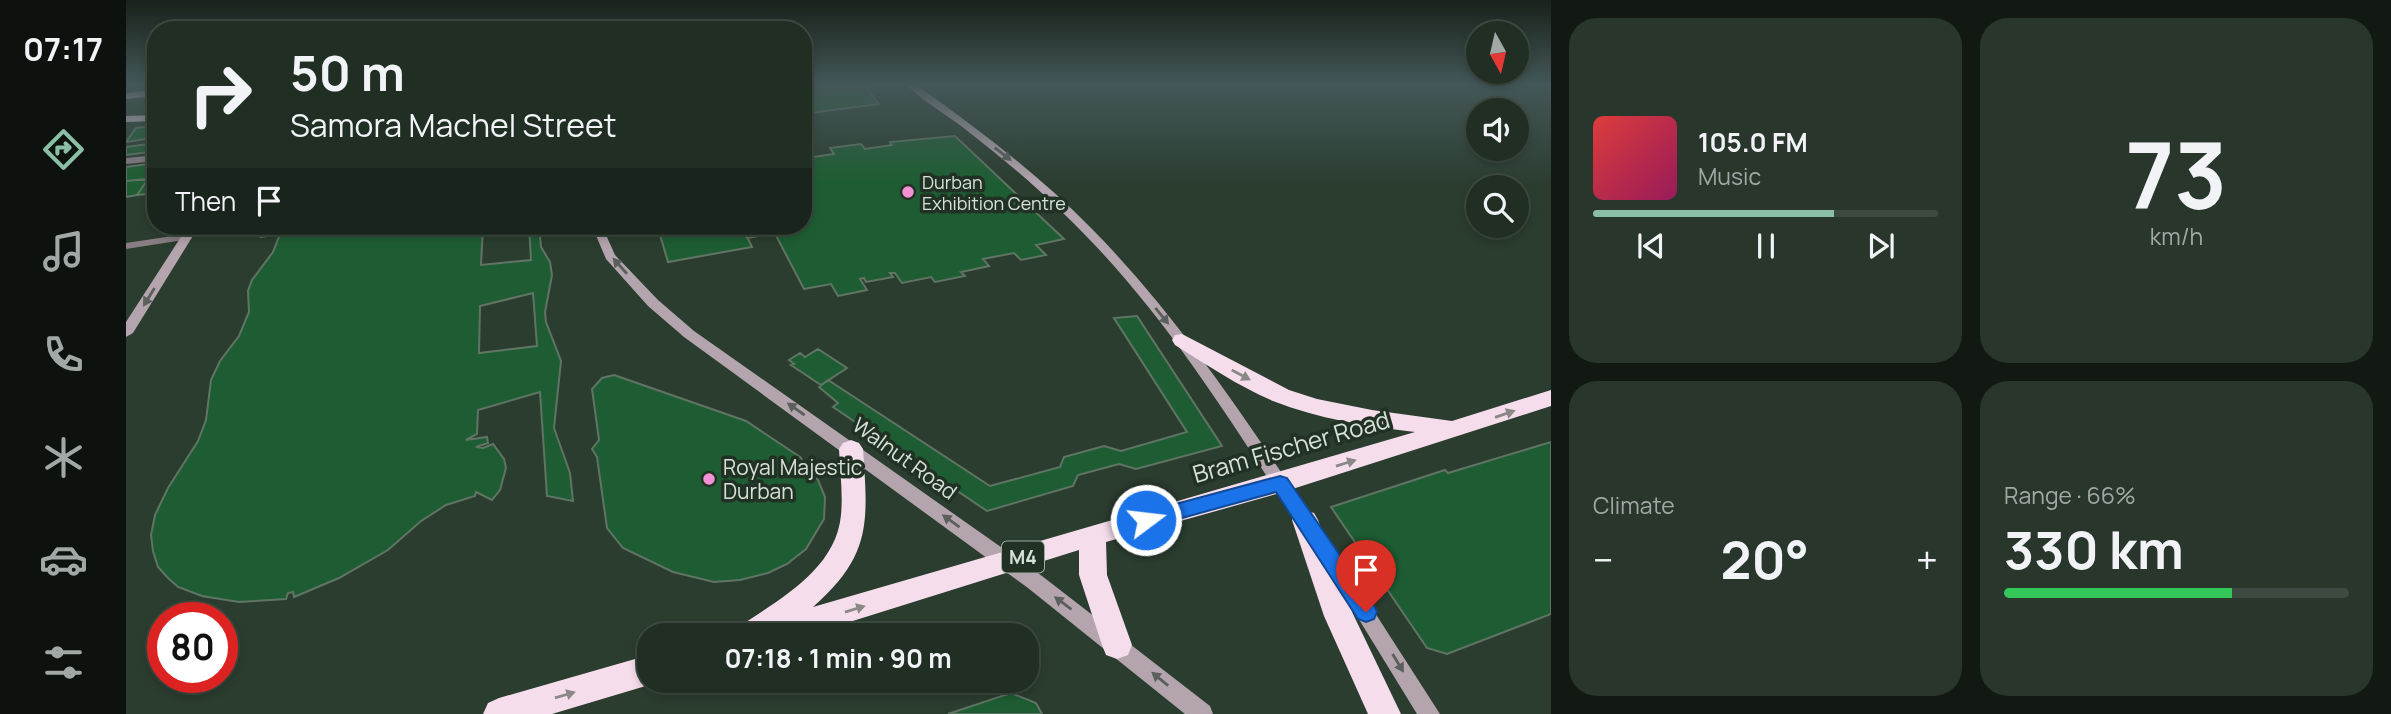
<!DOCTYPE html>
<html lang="en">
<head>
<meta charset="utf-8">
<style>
  :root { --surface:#202e23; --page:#28362b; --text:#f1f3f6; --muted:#a2a8a6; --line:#3d4a41; --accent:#8abfa5 }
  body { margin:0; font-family:Manrope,sans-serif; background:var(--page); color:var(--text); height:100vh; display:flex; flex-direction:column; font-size:26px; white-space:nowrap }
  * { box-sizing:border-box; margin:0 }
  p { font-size:23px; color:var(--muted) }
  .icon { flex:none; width:38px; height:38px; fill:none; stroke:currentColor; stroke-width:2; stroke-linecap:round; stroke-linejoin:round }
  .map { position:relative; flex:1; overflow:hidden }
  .sheet { display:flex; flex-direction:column; gap:18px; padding:18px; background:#121913; width:840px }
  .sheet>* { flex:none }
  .hud { position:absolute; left:21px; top:21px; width:665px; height:214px; border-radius:28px; box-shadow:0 4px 10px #0003,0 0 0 2px var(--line); background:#202e23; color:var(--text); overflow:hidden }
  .needle { width:46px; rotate:172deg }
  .tools { position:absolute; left:1340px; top:21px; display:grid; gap:14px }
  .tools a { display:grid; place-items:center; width:63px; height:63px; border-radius:50%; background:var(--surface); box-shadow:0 4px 10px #0003,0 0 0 2px var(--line); font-size:35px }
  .speed { position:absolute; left:21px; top:602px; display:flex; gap:14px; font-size:35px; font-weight:700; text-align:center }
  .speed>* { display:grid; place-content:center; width:91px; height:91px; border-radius:50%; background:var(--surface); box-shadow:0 4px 10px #0003,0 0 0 2px var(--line); line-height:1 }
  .speed .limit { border:10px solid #d22; background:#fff; color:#111 }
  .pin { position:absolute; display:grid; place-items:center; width:60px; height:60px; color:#fff; margin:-72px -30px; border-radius:50% 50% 50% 0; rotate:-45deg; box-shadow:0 0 7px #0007 }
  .pin .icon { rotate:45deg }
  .me { position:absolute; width:77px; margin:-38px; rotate:75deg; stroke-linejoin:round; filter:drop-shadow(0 0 5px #0008) }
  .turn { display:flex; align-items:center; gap:24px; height:147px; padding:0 28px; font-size:32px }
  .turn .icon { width:91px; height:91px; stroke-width:2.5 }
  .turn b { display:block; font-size:49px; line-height:60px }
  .then { display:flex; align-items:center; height:66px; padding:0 28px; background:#0003; gap:14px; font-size:26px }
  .big { font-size:52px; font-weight:700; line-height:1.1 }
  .sheet .card { flex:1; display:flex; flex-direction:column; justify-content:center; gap:10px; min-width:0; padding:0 24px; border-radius:28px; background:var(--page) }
  .sheet .dial { align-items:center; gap:0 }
  .dial b { font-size:91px; line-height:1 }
  .song { display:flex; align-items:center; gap:21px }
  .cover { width:84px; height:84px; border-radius:10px; background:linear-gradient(135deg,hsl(0 70% 55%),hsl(330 70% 35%)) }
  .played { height:7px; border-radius:4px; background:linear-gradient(90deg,var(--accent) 70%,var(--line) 70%) }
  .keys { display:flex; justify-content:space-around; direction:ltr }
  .heat { display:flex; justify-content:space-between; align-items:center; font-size:38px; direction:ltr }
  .charge { height:10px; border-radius:5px; background:linear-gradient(90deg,#34c759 66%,var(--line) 0) }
  .sheet .tiles { flex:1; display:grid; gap:18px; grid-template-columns:repeat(2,1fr) }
  .trip { position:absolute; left:511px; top:623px; width:402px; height:70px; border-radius:28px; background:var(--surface); box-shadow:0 4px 10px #0003,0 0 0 2px var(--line); font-weight:700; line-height:70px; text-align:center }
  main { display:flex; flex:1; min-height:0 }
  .menu { display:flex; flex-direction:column; width:126px; justify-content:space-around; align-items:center; background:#0d120e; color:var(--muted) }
  .menu .icon { width:49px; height:49px }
  .menu .current { color:var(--accent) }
  .menu b { font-size:32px; color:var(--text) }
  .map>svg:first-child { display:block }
  .building { fill:#1e5d33; stroke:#607464; stroke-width:2; fill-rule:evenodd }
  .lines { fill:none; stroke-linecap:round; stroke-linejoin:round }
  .street { fill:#877d83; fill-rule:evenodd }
  .secondary { fill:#b3a4ae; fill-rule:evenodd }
  .primary { fill:#d6c2cf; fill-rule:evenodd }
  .highway { fill:#f5ddec; fill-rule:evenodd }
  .oneway { fill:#5b605c }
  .oneway2 { fill:#8b8888 }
  .route { fill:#1a73e8; stroke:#114b97; stroke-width:2 }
  .poi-dot { fill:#f391d6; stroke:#213225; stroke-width:2.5 }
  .labels { text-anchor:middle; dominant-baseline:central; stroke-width:7; stroke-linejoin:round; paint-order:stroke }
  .far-poi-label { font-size:18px; fill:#d6e1d8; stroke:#213225; text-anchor:start }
  .shield { fill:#213225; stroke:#a0aca2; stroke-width:2 }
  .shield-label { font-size:19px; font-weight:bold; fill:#d6e1d8 }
  .street-label { font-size:21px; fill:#d6e1d8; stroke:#213225 }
  .poi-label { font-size:21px; fill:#d6e1d8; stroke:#213225; text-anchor:start }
  .near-street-label { font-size:24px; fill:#d6e1d8; stroke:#213225 }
</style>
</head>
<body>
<main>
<nav class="menu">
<b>07:17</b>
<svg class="icon current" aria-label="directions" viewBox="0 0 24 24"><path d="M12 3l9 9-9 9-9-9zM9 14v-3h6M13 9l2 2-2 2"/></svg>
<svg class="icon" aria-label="music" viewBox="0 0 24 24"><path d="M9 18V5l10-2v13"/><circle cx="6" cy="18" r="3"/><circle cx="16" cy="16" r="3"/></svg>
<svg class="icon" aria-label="phone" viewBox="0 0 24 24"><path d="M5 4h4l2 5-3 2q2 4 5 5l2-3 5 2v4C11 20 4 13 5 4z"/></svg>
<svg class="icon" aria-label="climate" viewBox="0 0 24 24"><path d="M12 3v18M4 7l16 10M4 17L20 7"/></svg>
<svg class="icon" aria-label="car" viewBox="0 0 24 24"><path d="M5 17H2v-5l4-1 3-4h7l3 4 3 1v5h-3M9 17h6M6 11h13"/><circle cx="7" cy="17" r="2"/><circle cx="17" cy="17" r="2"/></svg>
<svg class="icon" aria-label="filters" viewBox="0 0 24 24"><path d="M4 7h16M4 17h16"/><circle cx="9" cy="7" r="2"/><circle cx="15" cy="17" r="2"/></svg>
</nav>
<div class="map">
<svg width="1425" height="714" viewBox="0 0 1425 714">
  <rect width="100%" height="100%" fill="#2b3d2f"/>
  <path class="building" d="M677,84H737L753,104L677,114Z
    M30,126L19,139L0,142L10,128Z
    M829,136L938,239L910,245L920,255L895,260L888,253L857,259L863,266L835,272L839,276L809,282L805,277L776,283L769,273H764L767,277L740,282L738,278L734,279L741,290L712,296L705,284L678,289L645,226H677V155L680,158L708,154L704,148L735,144L739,149L766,145L764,142Z
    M30,143V151L0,155V147Z
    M30,163V178L0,181V167Z
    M30,178V193L11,195L22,179Z
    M22,179L11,195L0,197V181Z
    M140,226H357L355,265L405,260L403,226H413L415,247L424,262L426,275L419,312L420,322L435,361L428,428L444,473L447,501L421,496L414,392L352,410L351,434L340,440L361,437L362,443L350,447L357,448L367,444L378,459L380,468L374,490L366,500L350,492L349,496L320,505L295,521L262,550L213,578L168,597L167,592L162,593L160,599L113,602L76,596L52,587L42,578L32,567L27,551L25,535L29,515L42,488L72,441L80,420L85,380L94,361L113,336L123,312L122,291L126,280L147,252L154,234L135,237ZM407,293L411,346L353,353L354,306Z
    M522,226H616L626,247L542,262L532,228L522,229Z
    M616,226H645L649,233L621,238Z
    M1011,316L1096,446L1010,469L993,464L952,475L947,486L861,511L707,407L712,403L693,387L702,380L864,486L934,467L938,457L978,446L995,451L1061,432L988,318Z
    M692,349L721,368L695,385L665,365L668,364L663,360L674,353L679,357Z
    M488,375L620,421L674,457L692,480L699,497L698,519L680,549L661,564L642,573L614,580L588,582L547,572L497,548L481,528L471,457L466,449L473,440L466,389L476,378Z
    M1425,442V614L1321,654L1301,648L1205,507L1319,470L1322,473Z
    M885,693L910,703L916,714H822Z"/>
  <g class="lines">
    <path class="street" d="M30,155V161L0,164V158Z
      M60,234L66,237L64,239L0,249V243Z"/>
    <path class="secondary" d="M779,84H789C851,128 912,174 966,229C1052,316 1120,420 1188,521L1191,526L1188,531L1182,533L1176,531C1104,419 1033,304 936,212C904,181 870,153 835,126C816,112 796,100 779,84Z
      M62,226H73L7,333L0,337V322Z
      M466,226H476L489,255L532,300L568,331L916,576L1084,706L1087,714H1059L902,588L558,337L522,306L480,259Z
      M1200,543L1206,546L1314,714H1291L1194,556L1191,551L1194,546Z"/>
    <path class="primary" d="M30,90V96L0,99V93Z
      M30,115V121L0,122V116Z"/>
    <path class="highway" d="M1056,334L1163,390L1191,399L1246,410L1326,421L1425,390V406L1154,493L980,542L981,575L1006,645L1002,655L991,659L980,655L976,645L953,575V550L682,635H618L616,632L620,622C659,596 710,567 715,515C717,493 714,471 713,449L717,443L725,440L733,443L737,449C742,522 746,555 687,607L1289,432C1241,426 1192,419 1147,401C1112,386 1081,365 1049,345L1046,340L1049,335Z
      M1179,510L1188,513L1192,520L1227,614L1275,714H1242L1198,616L1166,520L1170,513Z
      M523,655V681H533L523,685L426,714H357L362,703L373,698Z"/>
  </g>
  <defs><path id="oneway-solid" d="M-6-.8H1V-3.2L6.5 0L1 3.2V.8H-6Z" transform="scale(1.75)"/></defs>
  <g class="oneway">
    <use href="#oneway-solid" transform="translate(877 154) rotate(38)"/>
    <use href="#oneway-solid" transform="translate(494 266) rotate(-132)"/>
    <use href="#oneway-solid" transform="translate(23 297) rotate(122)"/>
    <use href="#oneway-solid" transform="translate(1036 316) rotate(51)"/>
    <use href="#oneway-solid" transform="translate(670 409) rotate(-145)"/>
    <use href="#oneway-solid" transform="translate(825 521) rotate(-144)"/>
    <use href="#oneway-solid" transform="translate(937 603) rotate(-143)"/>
    <use href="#oneway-solid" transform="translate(1272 663) rotate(59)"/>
    <use href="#oneway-solid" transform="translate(1034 679) rotate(-141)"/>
  </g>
  <g class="oneway2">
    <use href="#oneway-solid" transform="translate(1115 375) rotate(28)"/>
    <use href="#oneway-solid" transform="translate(1379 414) rotate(-19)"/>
    <use href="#oneway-solid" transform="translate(1220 463) rotate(-17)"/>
    <use href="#oneway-solid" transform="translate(729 609) rotate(-17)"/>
    <use href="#oneway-solid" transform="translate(439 695) rotate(-16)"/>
  </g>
  <linearGradient id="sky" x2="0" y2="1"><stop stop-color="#18221a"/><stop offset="0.46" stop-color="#445758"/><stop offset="1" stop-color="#445758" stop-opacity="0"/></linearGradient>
  <rect width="1425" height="184" fill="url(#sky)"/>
  <path class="route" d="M1154,476L1161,478L1248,605L1251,612L1248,619L1240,622L1232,619L1150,492L1020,528L1013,526L1010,520L1013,515L1020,512Z"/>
  <g class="poi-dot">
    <circle cx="782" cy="192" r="7"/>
    <circle cx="583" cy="479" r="7"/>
  </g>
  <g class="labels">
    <g class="far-poi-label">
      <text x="796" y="182">Durban<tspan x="796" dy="21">Exhibition Centre</tspan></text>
    </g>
    <rect class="shield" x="876" y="541.5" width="42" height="31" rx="5"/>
    <g class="shield-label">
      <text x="897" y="557">M4</text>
    </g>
    <g class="street-label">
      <text transform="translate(779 458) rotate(36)">Walnut Road</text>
    </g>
    <g class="poi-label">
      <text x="597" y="467">Royal Majestic<tspan x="597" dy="24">Durban</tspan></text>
    </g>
    <g class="near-street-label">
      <text transform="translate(1165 446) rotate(-16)">Bram Fischer Road</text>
    </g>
  </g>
</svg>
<div class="tools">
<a><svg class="needle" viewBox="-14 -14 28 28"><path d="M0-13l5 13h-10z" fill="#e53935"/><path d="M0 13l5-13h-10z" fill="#a2a8a6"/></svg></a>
<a><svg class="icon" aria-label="sound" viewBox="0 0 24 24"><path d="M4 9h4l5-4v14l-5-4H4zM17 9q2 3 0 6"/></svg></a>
<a><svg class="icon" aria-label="search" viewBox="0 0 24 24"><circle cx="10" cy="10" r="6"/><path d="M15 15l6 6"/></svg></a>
</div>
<div class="speed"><div class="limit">80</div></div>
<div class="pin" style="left:1240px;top:612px;background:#d93025"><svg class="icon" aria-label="arrive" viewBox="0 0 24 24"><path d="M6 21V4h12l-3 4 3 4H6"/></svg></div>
<svg class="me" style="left:1020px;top:520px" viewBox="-20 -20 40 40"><circle r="17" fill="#1a73e8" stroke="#fff" stroke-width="3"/><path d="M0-11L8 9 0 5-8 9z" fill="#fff"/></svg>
<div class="trip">07:18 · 1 min · 90 m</div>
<div class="hud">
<div class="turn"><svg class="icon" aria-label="right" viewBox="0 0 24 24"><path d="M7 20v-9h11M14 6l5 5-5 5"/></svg><div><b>50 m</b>Samora Machel Street</div></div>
<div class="then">Then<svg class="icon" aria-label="arrive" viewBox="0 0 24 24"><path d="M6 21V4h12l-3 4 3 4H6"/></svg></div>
</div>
</div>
<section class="sheet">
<div class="tiles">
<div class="card">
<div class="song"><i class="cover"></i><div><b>105.0 FM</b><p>Music</p></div></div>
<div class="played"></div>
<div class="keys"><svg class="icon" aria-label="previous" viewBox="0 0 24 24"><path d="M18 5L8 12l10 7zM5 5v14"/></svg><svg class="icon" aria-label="pause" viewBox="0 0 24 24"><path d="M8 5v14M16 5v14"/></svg><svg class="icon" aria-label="next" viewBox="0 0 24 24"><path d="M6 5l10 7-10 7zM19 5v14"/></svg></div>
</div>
<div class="card dial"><b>73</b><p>km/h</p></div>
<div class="card"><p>Climate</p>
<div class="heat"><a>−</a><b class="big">20°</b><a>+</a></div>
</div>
<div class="card"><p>Range · 66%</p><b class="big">330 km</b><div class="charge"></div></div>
</div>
</section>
</main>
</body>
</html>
